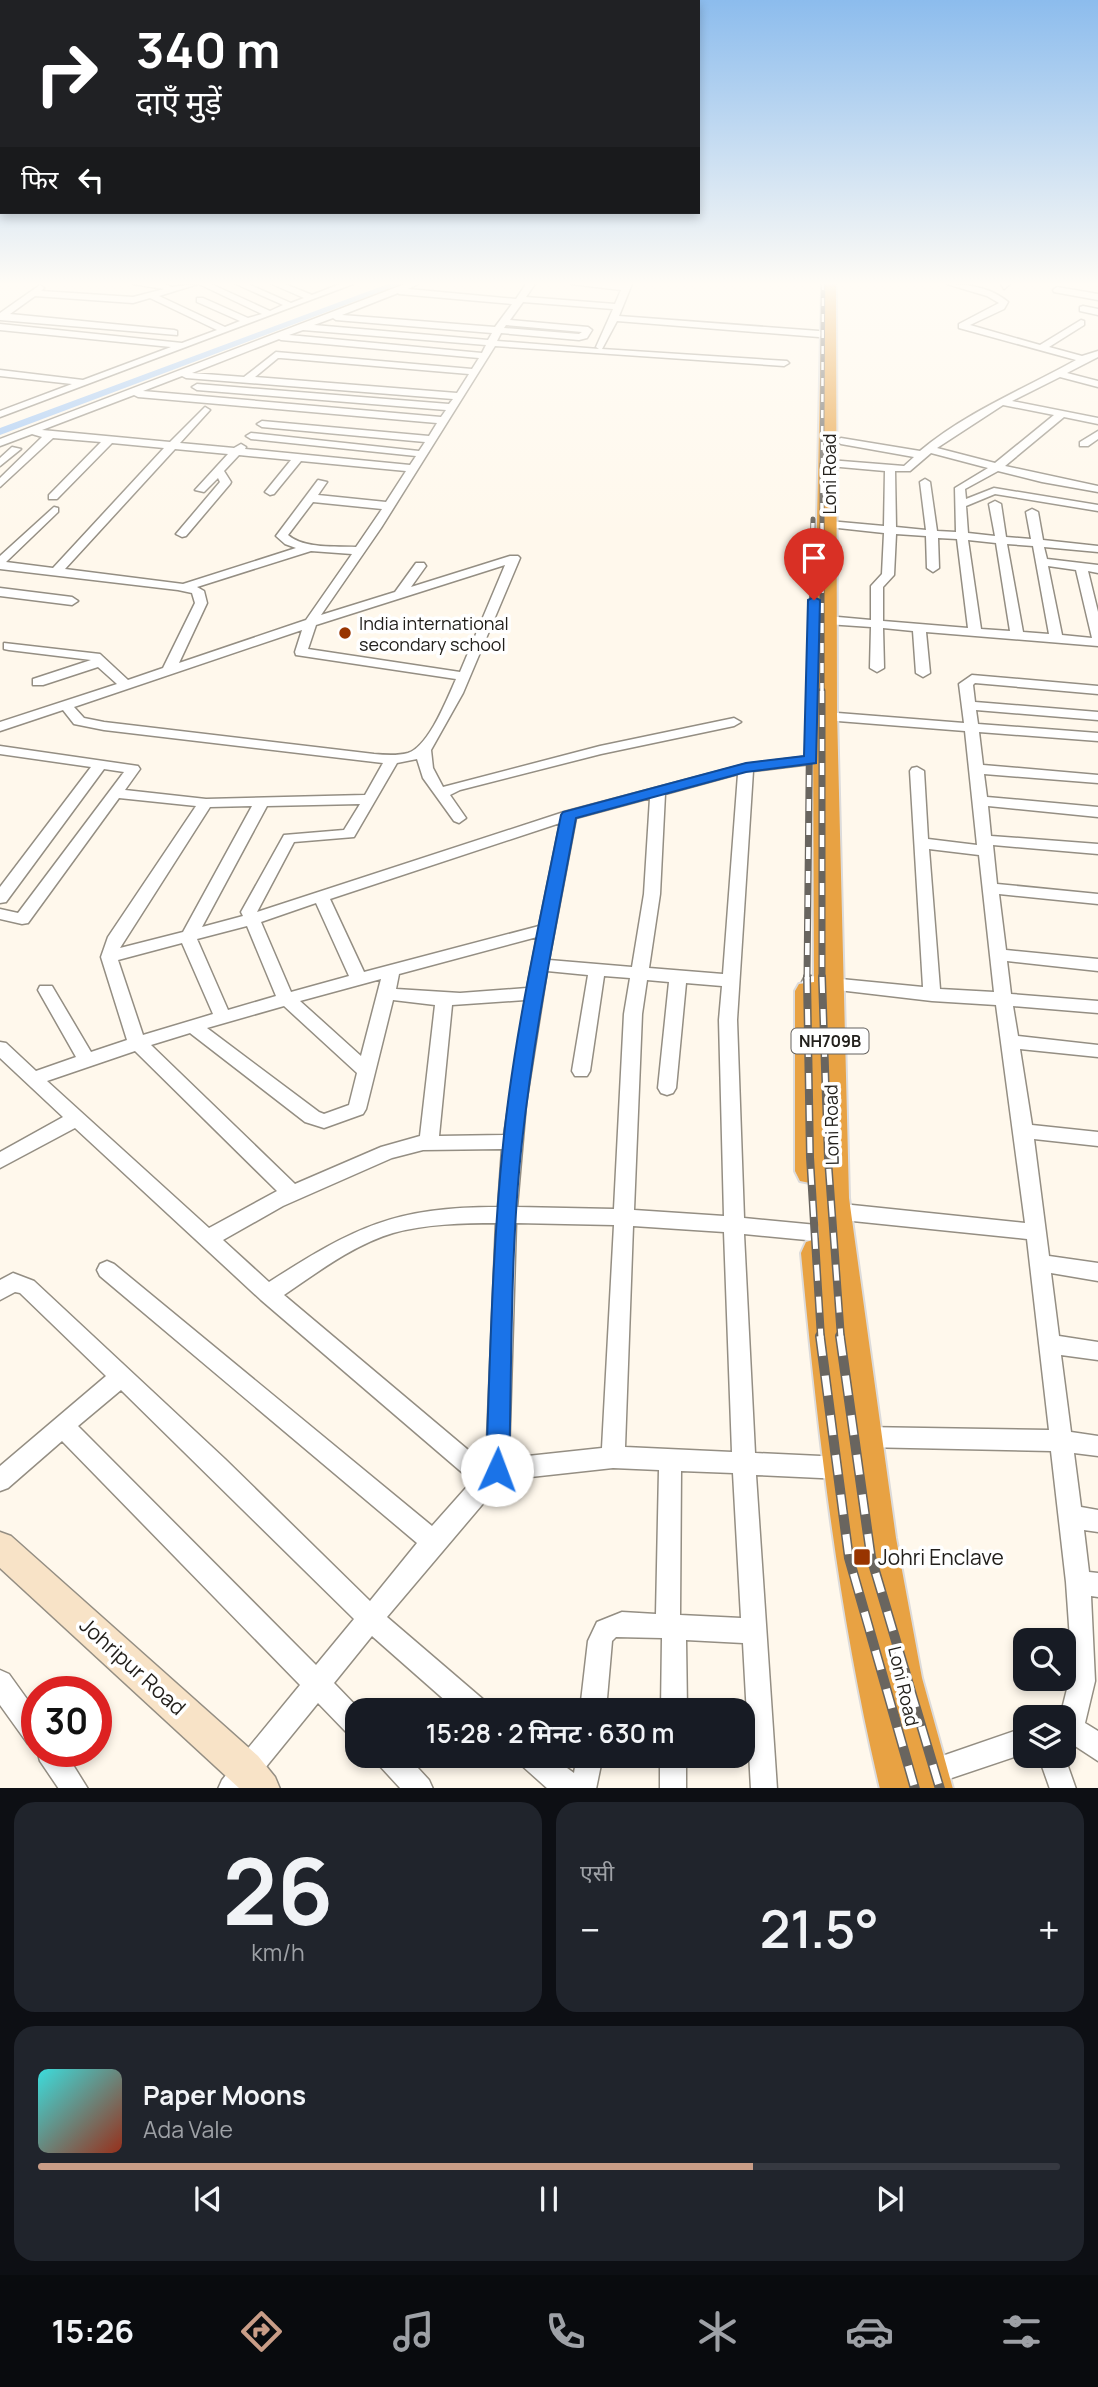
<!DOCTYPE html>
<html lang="hi">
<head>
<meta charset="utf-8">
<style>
  :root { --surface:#171b24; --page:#20242c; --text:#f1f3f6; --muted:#9ea1a6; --line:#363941; --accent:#c99d87 }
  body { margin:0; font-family:Manrope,"Noto Sans Devanagari",sans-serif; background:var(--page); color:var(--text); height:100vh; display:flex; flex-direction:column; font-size:26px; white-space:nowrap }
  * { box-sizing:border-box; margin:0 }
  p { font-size:23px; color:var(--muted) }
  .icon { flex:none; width:38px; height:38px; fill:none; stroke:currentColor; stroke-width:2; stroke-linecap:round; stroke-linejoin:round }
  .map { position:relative; height:1788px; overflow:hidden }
  .sheet { display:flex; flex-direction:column; gap:14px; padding:14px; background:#0d0f14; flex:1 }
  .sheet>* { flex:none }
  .guide { position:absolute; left:0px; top:0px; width:700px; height:214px; box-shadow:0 4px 10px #0003; background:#202124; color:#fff; overflow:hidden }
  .buttons { position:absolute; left:1013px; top:1628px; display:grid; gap:14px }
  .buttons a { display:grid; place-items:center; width:63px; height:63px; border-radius:14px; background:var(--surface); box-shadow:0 4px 10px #0003; font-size:35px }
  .speed { position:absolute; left:21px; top:1676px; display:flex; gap:14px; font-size:35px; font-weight:700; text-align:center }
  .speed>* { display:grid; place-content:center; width:91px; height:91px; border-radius:50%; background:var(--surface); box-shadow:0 4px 10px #0003; line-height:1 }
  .speed .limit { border:10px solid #d22; background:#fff; color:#111 }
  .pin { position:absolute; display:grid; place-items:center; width:60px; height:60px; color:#fff; margin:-72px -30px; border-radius:50% 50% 50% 0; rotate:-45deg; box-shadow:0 0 7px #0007 }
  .pin .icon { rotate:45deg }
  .me { position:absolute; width:77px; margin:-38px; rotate:2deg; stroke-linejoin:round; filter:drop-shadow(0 0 5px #0008) }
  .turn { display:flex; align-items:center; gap:24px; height:147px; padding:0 21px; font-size:32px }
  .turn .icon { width:91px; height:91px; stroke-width:2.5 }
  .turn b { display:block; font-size:49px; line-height:60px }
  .then { display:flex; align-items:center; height:66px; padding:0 21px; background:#0003; gap:14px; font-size:26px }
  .big { font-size:52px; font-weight:600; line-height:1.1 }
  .sheet .tile { flex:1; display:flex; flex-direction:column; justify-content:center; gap:10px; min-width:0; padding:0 24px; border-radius:21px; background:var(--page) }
  .sheet .dial { align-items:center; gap:0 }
  .dial b { font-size:91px; line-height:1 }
  .song { display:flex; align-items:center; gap:21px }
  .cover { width:84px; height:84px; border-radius:10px; background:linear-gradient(135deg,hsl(180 70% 55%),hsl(10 70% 35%)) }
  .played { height:7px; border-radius:4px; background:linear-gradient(90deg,var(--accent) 70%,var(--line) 70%) }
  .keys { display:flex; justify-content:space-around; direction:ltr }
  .heat { display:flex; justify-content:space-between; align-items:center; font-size:38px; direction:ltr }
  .sheet .tiles { flex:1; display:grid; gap:14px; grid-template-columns:1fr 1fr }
  .tile:last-child { grid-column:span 2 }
  .trip { position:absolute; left:345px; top:1698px; width:410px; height:70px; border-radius:21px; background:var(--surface); box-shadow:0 4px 10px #0003; font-weight:600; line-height:70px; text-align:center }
  .tabs { display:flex; height:112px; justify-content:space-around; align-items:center; background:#090b0e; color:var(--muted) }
  .tabs .icon { width:49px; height:49px }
  .tabs .current { color:var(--accent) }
  .tabs b { font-size:32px; color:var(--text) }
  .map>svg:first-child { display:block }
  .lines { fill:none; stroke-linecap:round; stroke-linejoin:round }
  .canal { fill:#a3c8f5; fill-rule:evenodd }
  .street-casing { stroke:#948e83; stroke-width:3 }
  .secondary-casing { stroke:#948e83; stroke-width:3 }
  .highway-casing { stroke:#dcdbdb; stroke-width:4 }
  .street { fill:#fff; fill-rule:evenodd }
  .secondary { fill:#f8e3c7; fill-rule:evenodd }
  .highway { fill:#e8a243; fill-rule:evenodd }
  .rail-far4-casing { stroke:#69655f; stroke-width:4.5 }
  .rail-far3-casing { stroke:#69655f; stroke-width:5 }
  .rail-far2-casing { stroke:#69655f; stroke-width:7 }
  .rail-far1-casing { stroke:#69655f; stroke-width:8 }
  .rail-casing { stroke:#69655f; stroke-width:10 }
  .rail-far4 { stroke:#fff; stroke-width:2.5; stroke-dasharray:8; stroke-linecap:butt }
  .rail-far3 { stroke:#fff; stroke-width:3.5; stroke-dasharray:10; stroke-linecap:butt }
  .rail-far2 { stroke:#fff; stroke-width:4.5; stroke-dasharray:12; stroke-linecap:butt }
  .rail-far1 { stroke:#fff; stroke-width:5; stroke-dasharray:16; stroke-linecap:butt }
  .rail { stroke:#fff; stroke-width:7; stroke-dasharray:20; stroke-linecap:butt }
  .route { fill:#1a73e8; stroke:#114b97; stroke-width:2 }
  .poi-dot { fill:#983400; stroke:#fff; stroke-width:2.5 }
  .labels { text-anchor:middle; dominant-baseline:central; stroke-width:7; stroke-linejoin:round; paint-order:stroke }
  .shield { fill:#fff; stroke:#656360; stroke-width:2 }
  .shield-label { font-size:16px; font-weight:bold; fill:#23201c }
  .street-label { font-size:18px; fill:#23201c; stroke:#fff }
  .poi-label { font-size:18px; fill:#23201c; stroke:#fff; text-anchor:start }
  .near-poi-label { font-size:21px; fill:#23201c; stroke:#fff; text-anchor:start }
  .near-street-label { font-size:21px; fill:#23201c; stroke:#fff }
</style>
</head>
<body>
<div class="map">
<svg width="1098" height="1789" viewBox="0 0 1098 1789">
  <rect width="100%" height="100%" fill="#fff8ec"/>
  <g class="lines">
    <path class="canal" d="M388,284H401L0,435V428Z"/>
    <defs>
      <path id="street" d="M133,284H166L171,287L198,284L159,296L225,327L240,321L197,302V298H203L248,318L262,314L199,284H211L270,311L283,305L236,284H248L291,303L304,298L272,284H285L312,295L340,284H353L0,417V411L72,384L0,376V370L83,380L171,347L0,330V324L182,343L217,330L150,298L133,303L35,296L10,314L174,330L177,331V335L0,320V313L40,285L44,288L41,291L133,297L164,289Z
        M405,284H418L408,289L516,299L526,284H535L526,297L615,304L621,290L571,284H632L619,316L819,331L824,334L819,337L617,321L602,349L787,361L789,363L784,366L495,346L381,528L321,615L395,592L416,563H424L426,566L411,587L510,556H518L520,558L463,693L431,750L433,768L443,787L600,746L734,718L741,722L734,726L601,754L460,790L450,795L466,818L459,823L454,821L423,778L417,759L397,763L354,837L294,842L257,912L564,812L746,764L811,756L818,760L811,764L753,771L737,1020L744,1218L817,1225L824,1227L827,1233L824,1239L817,1241L744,1234L755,1453L842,1457L850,1460L853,1468L850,1476L842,1479L756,1475L777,1789H751L743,1643L686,1640L687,1710H661L662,1638L616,1637L612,1641L606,1710H580L588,1641L597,1622L622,1612L656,1614L659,1470L613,1468L503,1480L387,1617L485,1701L489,1710H456L372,1636L334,1683L360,1710H357V1738L348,1734L318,1703L248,1789H218L222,1780L300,1685L62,1441L8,1488L0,1491V1466L106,1376L20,1293L15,1292L0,1300V1280L13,1273L34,1281L225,1459L370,1601L417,1543L100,1276L97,1270L100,1264L107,1261L114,1264L432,1526L472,1481L261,1300L75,1128L0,1168V1152L63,1117L0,1058V1042L6,1043L36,1071L76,1057L38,990L40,986H52L91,1052L127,1040L101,957L108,937L196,806L119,798L28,923L22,924L0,919V909L18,913L124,772L104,769L6,902L0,903V887L91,767L0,754V746L138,766L140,769L125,790L206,799L365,795L383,763L104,730L74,724L63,710L0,731V722L117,684L98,667L43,685H33V679L91,660L9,650L4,649V643L100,654L128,680L163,668L195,603L192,593L178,590L0,569V556L54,507L58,508V512L6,562L53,568L164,448L112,443L57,499H49V495L101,442L53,438L0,487V478L42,437L32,434L0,446V439ZM398,293L399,294L512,304L495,327L342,315ZM523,302L613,309L596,347L599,349L497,341L501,333L579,340L587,338L592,330L588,327L510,320ZM333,318L336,320L492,333L488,340L314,325ZM506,325L582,332L579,334L504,328ZM303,330L486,345L482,353L289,335ZM279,339L281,340L479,358L472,369L276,352L244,377L192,373ZM278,358H281L469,374L457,393L255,377ZM182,376L186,378L453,399L449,404L197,384L192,387L197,390L446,410L441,417L143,391ZM134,395L138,397L437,423L429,436L262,421L257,424L262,427L425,442L419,451L251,433L246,436L251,439L416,456L410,465L245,449L246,447L241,444L234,448L180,443L210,410L205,407L170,442L42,430ZM175,449L228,454L195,490L204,492L218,478L220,482L176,534L182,537L186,536L230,484L231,482L224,471L239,455L291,460L265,492L270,495L274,494L301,461L406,471L386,502L318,495L327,482L318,480L276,536L285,544L296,548L183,584L65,569ZM313,502L382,509L356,547C336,546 304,549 288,535ZM311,551L352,554L306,620L179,663L207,603L204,591L197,587ZM505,565L460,672L308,649L316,625ZM302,630L295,652L296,655L456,679C447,699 429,746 408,753C397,756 385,755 374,754L104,722L84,718L74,707ZM738,774L723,974L649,968L660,894L665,794ZM650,798L644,894L632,967L549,960L576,818ZM360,804L344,830L284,835L241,912L243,916L202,927L267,806ZM252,806L183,932L120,948L210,807ZM560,823L539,926L364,972L330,899ZM316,903L349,976L291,992L261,922ZM247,926L276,996L228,1010L197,939ZM537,937L527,988L460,993L396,989L399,974ZM182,943L213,1014L143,1035L118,960ZM547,971L588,975L572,1071L575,1076H587L590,1071L604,976L630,978L624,1014L614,1209L517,1207L526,1104ZM381,979L361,1056L300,1001ZM647,980L669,982L658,1088L661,1093L667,1095L673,1093L676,1088L686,983L722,986L719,1020L724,1216L634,1210L642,1014ZM393,1000L435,1005L420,1136L381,1147L295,1184L151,1045L190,1033L305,1122L324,1128L363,1114L366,1109ZM525,1000L504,1135L439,1136L452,1005ZM284,1006L357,1073L349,1105L324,1114L319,1112L207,1028ZM135,1051L277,1191L209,1228L47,1081ZM502,1149L498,1207C394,1207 355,1227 269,1282L223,1240L283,1206L392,1158L423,1150ZM496,1223L486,1465L284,1295C318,1272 353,1245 393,1233C426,1224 462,1223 496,1223ZM516,1223L614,1225L602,1448L509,1458ZM633,1226L724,1232L732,1452L625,1447ZM121,1390L354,1619L316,1665L78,1426ZM681,1471L733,1473L741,1618L680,1615Z
        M947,284C968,284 992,288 1008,302L1004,309L970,325L1040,345L1081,320L1084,321V325L1049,347L1082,356L1098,351V357L1067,373L1098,381V387L1060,377L1012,401L1098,418V424L1064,417L1005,466L1098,486V492L1042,482L998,471L965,489L966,499L994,488L1098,505V511L995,494L966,506L968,533L995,536L989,504L995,501L1001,504L1006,537L1031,539L1026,512L1032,509L1038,512L1043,540L1098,546V552L1044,547L1047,559L1098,565V573L1088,571L1098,612V646L926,632L930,673L923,677L916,673L913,631L883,628L884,668L877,672L870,668L871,627L827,624L821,620L827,616L871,620V586L882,574L884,533L829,527L823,524L829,521L884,526L885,471L829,466L824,463L829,460L904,466L914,457L841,444L836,441L841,438L920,451C966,412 1024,389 1076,360L959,328V324L999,303L987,296ZM1003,405L1054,415L995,463L937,448ZM931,453L988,468L955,488L956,532L937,531L930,482L925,479L920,482L926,530L896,527L895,471H910ZM896,534L926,536L927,568L933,572L939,568L938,538L957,539L968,628L883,621V587L894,575ZM968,540L996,543L1010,631L981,629ZM1007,544L1033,546L1049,634L1023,632ZM1048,566L1076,570L1092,638L1062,635Z
        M1001,284H1010L1004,289Z
        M1057,287L1098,294V300L1054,292L1053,290Z
        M1083,306L1098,309V315L1080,311V307Z
        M1098,431V439L1088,446H1080V442Z
        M12,447L21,449L0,466V458Z
        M0,588L72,597L78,601L72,605L0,596Z
        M972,675L1098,686V694L975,683L973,685L975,702L1098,712V720L976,710L978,724L1098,733V741L979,732L983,765L1098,775V783L984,774L987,797L1098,807V817L988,806L991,836L1098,844V854L993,845L997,884L1098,894V904L999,894L1006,950L1098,959V971L1007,961L1011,994L1098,1001V1013L1013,1006L1018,1036L1098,1045V1057L1020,1049L1032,1125L1098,1132V1146L1034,1139L1049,1256L1098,1263V1281L1051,1273L1059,1336L1098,1342V1360L1061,1355L1071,1432L1098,1436V1456L1074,1453L1081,1507L1098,1510V1532L1084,1530L1089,1572L1098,1573V1597L1091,1596L1095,1681L1085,1723L1098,1731V1761L1072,1744H1064V1717H1060L1069,1681L1071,1654L1066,1582L1051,1451L862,1447L854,1444L851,1437L854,1430L862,1427L1049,1430L1027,1239L833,1219L826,1217L823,1211L826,1205L833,1203L1025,1223L996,1005L932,1001L804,986L802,982L804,978L810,976L923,987L910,771L912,768L917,767L924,771L928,839L977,845L965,731L825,720L818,716L825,712L964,723L959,684ZM929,849L979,855L994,992L940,989Z
        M0,1670L9,1674L37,1713V1748L28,1744L0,1705Z
        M1026,1727V1753L928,1786L919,1782L915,1773L919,1764Z
        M37,1750L65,1752L88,1789H59L40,1761Z
        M374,1755H406L429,1780L433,1789H401L378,1764Z
        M516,1755H549L574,1773L577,1755H603L596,1789H548L520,1764Z
        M660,1755H686V1789H660Z
        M1038,1755H1064L1076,1789H1050Z"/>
      <path id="secondary" d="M0,1532L11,1536L258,1756L275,1777L280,1789H240L0,1568Z"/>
      <path id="highway" d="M822,284H836L837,713L849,1198L896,1538L922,1678L953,1789H880C838,1612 818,1434 801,1253L806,1242L819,1238L815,1184L800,1181L795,1171V991L799,984L814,982L813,713Z"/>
    </defs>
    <use href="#street" class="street-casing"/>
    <use href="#secondary" class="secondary-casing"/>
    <use href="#highway" class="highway-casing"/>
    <use href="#street" class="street"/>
    <use href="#secondary" class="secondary"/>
    <use href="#highway" class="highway"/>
    <defs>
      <path id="rail-far4" d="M822,466L823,284"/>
      <path id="rail-far3" d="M810,693L813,519
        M822,693V464"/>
      <path id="rail-far2" d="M822,691V979
        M807,979L810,691"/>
      <path id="rail-far1" d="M807,977L810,1157L821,1338
        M822,977L828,1159L841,1338"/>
      <path id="rail" d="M820,1336L849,1558L915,1789
        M840,1336L871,1557L940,1789"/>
    </defs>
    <use href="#rail-far4" class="rail-far4-casing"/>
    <use href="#rail-far3" class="rail-far3-casing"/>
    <use href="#rail-far2" class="rail-far2-casing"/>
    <use href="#rail-far1" class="rail-far1-casing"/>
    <use href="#rail" class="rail-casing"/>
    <use href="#rail-far4" class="rail-far4"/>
    <use href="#rail-far3" class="rail-far3"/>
    <use href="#rail-far2" class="rail-far2"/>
    <use href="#rail-far1" class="rail-far1"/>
    <use href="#rail" class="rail"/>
  </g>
  <linearGradient id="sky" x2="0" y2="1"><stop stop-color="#8cbced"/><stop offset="0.53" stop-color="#fffcf6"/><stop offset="1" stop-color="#fffcf6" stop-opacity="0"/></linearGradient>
  <rect width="1098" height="535" fill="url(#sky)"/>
  <path class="route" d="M814,597L820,600L816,763L746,772L576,818C556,926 534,1033 522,1142C510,1250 512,1361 509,1470L505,1477L497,1480L489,1477L486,1470C490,1362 492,1253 503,1145C514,1035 539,925 561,815L563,812L746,763L804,756L808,600Z"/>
  <g class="poi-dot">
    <circle cx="345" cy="633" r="7"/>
    <rect x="853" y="1548" width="18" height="18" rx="3.5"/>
  </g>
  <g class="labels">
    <rect class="shield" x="791.5" y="1028.5" width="77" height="25" rx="5"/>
    <g class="shield-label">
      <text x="830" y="1041">NH709B</text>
    </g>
    <g class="street-label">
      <text transform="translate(829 474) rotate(-90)">Loni Road</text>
      <text transform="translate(831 1125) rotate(-91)">Loni Road</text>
      <text transform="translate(904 1686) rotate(77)">Loni Road</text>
    </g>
    <g class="poi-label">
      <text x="359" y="623">India international<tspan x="359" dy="21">secondary school</tspan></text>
    </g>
    <g class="near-poi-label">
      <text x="878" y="1557">Johri Enclave</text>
    </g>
    <g class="near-street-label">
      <text transform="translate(133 1666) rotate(42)">Johripur Road</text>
    </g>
  </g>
</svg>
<div class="buttons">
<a><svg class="icon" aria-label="search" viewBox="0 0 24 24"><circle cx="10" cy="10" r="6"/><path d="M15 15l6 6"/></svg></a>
<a><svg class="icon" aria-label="layers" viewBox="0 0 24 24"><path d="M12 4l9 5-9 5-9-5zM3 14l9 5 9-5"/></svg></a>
</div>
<div class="speed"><div class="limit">30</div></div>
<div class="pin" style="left:814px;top:600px;background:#d93025"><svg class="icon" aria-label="arrive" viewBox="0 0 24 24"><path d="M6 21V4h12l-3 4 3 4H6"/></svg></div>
<svg class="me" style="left:497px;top:1470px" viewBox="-20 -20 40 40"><circle r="19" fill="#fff"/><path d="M0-13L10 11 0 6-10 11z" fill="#1a73e8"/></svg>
<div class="trip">15:28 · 2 मिनट · 630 m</div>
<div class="guide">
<div class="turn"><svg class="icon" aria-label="right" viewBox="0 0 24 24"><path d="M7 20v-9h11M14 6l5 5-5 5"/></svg><div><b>340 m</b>दाएँ मुड़ें</div></div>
<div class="then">फिर<svg class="icon" aria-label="left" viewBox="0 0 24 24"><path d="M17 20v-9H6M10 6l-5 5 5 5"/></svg></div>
</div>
</div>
<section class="sheet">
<div class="tiles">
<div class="tile dial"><b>26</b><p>km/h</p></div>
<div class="tile"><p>एसी</p>
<div class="heat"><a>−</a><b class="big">21.5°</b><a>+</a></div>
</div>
<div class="tile">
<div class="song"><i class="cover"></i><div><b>Paper Moons</b><p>Ada Vale</p></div></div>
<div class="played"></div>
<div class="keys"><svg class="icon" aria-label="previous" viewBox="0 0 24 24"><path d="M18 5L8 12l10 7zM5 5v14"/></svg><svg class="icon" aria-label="pause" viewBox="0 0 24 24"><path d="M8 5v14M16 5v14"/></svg><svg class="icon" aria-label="next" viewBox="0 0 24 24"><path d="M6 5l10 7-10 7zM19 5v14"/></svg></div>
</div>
</div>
</section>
<nav class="tabs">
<b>15:26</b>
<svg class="icon current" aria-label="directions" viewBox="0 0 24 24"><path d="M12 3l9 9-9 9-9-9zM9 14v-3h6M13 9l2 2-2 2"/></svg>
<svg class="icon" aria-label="music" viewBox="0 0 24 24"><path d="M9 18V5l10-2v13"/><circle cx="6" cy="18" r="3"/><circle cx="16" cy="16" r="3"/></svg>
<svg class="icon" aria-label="phone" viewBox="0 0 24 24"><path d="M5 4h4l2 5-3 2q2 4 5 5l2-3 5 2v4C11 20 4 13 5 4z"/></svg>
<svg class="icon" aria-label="climate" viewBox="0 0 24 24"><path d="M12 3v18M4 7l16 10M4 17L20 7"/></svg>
<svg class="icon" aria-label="car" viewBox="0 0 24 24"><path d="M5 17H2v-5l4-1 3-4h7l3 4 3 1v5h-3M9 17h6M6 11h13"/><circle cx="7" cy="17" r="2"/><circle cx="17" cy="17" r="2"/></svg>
<svg class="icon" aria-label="filters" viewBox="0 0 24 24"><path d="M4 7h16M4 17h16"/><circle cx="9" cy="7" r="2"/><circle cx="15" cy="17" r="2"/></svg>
</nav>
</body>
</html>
